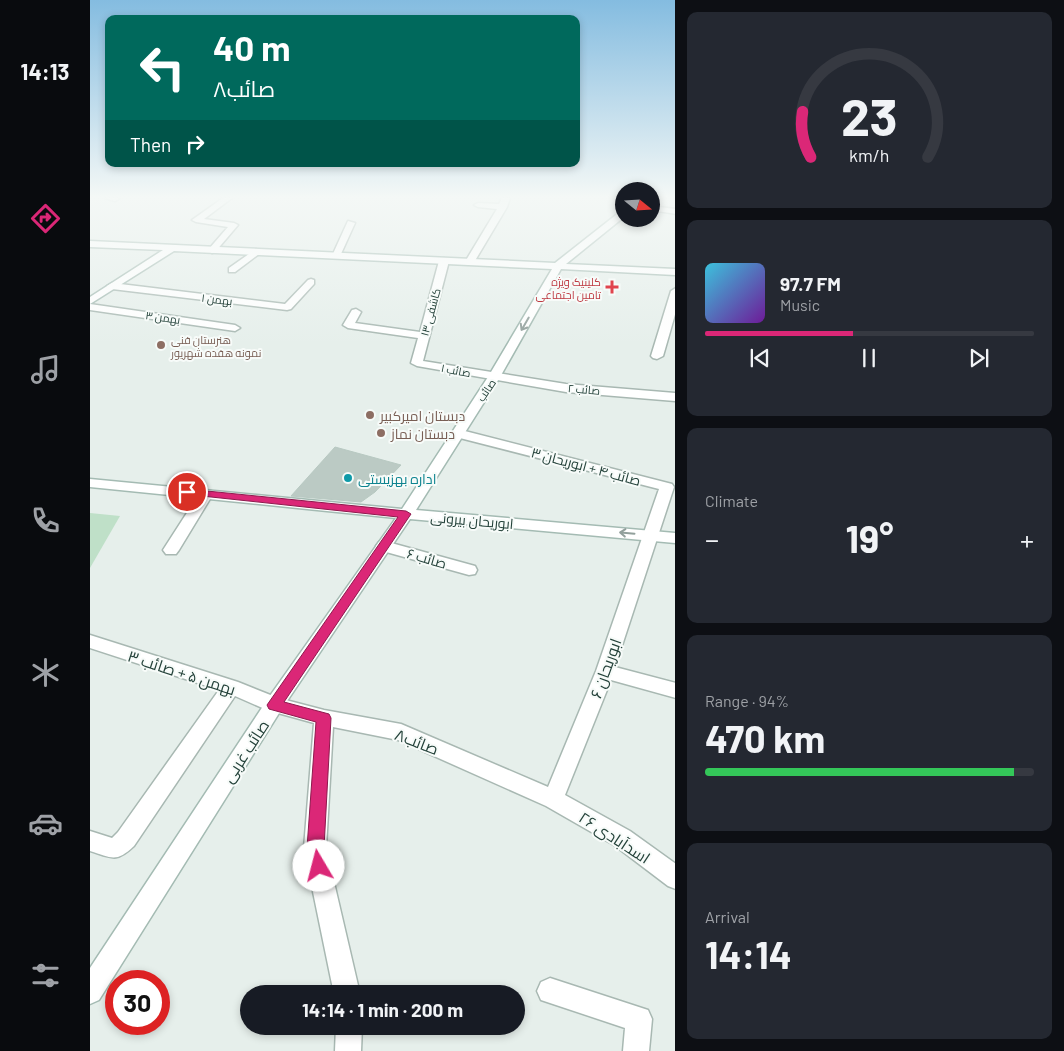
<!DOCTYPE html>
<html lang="en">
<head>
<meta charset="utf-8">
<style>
  :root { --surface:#171b24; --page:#242831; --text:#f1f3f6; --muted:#9ea1a6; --line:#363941; --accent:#db2777 }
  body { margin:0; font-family:Barlow,Cairo,sans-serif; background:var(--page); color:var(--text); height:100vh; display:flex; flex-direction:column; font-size:19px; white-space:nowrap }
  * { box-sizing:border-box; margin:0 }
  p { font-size:16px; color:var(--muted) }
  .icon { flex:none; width:28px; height:28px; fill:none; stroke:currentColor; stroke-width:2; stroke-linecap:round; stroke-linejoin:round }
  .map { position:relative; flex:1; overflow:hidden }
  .sheet { display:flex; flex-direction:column; gap:12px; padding:12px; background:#0d0f14; width:389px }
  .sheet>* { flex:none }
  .banner { position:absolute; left:15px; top:15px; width:475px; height:152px; border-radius:10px; box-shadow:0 2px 8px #0003; background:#00695c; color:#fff; overflow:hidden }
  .needle { width:32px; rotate:108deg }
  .controls { position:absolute; left:525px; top:182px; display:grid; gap:10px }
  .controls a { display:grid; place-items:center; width:45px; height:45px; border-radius:50%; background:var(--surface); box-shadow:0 2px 8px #0003; font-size:25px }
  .speed { position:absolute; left:15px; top:970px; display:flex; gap:10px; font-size:25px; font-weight:700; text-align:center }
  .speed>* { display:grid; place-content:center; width:65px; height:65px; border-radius:50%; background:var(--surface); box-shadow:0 2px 8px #0003; line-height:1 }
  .speed .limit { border:8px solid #d22; background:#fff; color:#111 }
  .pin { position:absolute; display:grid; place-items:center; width:42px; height:42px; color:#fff; margin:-21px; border:2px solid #fff; border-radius:50%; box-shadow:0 1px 5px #0007 }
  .me { position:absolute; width:55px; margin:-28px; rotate:352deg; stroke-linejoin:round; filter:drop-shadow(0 0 4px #0008) }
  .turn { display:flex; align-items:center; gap:18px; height:105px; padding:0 25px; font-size:22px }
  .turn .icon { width:65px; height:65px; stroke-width:2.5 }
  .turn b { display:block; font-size:35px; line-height:42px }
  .then { display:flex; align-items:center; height:48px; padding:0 25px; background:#0003; gap:10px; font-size:19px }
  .big { font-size:38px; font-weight:700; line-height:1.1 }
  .sheet .card { flex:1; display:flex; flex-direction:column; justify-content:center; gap:8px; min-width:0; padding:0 18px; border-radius:10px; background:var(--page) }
  .sheet .dial { align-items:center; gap:0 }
  .dial svg { height:130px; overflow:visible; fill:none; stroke:var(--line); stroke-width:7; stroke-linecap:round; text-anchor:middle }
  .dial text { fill:var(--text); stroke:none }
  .song { display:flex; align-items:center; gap:15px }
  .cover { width:60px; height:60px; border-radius:8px; background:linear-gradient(135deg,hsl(190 70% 55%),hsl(280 70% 35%)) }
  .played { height:5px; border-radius:2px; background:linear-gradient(90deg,var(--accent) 45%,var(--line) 45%) }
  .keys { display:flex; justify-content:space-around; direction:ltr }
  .heat { display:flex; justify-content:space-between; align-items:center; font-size:28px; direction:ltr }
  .charge { height:8px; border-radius:4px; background:linear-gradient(90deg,#34c759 94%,var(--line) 0) }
  .trip { position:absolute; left:150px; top:985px; width:285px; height:50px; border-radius:25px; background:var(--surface); box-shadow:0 2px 8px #0003; font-weight:700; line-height:50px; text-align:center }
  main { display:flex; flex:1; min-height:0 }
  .menu { display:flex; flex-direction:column; width:90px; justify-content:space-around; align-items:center; background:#090b0e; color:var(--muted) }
  .menu .icon { width:35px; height:35px }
  .menu .on { color:var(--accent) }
  .menu b { font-size:22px; color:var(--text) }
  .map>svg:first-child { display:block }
  .green { fill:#bfe0c8 }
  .building { fill:#bbcac4; stroke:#b8c9c2 }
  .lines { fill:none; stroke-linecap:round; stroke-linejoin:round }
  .street-casing { stroke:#a8b8b2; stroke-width:3 }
  .secondary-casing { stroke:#a4bbb3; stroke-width:3 }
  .street { fill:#fff; fill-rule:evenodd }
  .secondary { fill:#fff; fill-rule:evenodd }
  .oneway { stroke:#92a09c }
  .route { fill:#db2777; stroke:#8e194d }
  .health-dot { fill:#e0444e; stroke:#f7fbf9; stroke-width:2 }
  .education-dot { fill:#8d6e63; stroke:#f7fbf9; stroke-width:2 }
  .culture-dot { fill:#0f9aa8; stroke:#f7fbf9; stroke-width:2 }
  .labels { text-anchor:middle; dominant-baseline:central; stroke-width:4; stroke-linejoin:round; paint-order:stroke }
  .far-health-label { font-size:11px; fill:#be3a42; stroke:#f7fbf9; text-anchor:end }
  .far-street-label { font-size:11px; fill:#24423a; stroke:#f7fbf9 }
  .far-education-label { font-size:11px; fill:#785e54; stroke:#f7fbf9; text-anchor:start }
  .education-label { font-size:14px; fill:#785e54; stroke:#f7fbf9; text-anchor:start }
  .street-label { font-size:14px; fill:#24423a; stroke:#f7fbf9 }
  .culture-label { font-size:14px; fill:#0d838f; stroke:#f7fbf9; text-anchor:start }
  .near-street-label { font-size:16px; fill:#24423a; stroke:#f7fbf9 }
</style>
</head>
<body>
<main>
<nav class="menu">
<b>14:13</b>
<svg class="icon on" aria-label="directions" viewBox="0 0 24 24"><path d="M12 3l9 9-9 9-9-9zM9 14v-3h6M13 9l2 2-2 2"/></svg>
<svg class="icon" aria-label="music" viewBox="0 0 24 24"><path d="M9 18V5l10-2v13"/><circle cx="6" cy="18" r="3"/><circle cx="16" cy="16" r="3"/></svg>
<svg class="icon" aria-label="phone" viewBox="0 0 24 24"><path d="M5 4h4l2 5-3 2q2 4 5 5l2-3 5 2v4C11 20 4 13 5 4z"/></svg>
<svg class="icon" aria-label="climate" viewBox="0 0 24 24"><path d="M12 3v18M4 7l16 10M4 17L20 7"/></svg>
<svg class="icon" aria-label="car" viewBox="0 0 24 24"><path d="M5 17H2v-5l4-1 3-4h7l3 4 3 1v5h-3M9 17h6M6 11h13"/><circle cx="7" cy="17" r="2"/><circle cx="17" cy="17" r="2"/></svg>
<svg class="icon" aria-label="filters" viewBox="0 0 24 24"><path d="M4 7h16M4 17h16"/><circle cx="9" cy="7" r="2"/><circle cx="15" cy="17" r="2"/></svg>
</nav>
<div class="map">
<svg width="586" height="1051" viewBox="0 0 586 1051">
  <rect width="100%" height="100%" fill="#e6efeb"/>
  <path class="green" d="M0,513L30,516L0,568Z"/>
  <path class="building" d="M245,447L311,465L285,492L271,502L201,496Z"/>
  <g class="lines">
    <defs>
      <path id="street" d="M15,198H28L29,199L25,201Z
        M133,198H142L114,219L144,223L148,225L125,252L122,253L118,250L138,227L106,222L102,220Z
        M412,198H420L417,207L383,264H377L375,262L407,209L388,207L384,205L388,203L409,204Z
        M561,206L586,209V214L561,210Z
        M258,221L265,223L250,256L249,258H243L242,256Z
        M166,249L170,252L169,254L145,272H139V268Z
        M354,258L359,261L333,361L476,384L586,393V401L476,392L327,366L321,363L328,338L258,328L253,325L262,310L266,309L271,312L265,323L330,332L349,261Z
        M221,279L224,280V284L201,309L197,310L22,289L17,286L22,283L195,304L218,280Z
        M586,288V311L573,356L567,359L563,358L561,356L581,291Z
        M0,304L145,325L150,328L145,331L0,310Z
        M367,429L582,484L584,487L525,667L586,683V698L521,680L475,795L540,831L586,864V889L578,886L524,845L456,806L308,740L243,727L236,848L270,994H244L214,848L224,723L177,710L145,696L44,846C26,863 22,858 0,851V831L22,838L28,832L129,690L0,648V635L148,682L188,698L234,710L311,724L458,787L506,671L569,489L362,436L361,433Z
        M116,490L121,491L123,494L89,550L86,554H76L73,550L111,491Z
        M294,541L385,566L387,570L385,574L379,575L289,550L286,546L289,542Z
        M460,978L558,1010L562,1019L559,1051H533L535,1028L451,1000L447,991L451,982Z
        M246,1026H272L271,1051H245Z"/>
      <path id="secondary" d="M531,211H534V217L476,264L586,269V275L471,269L410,377L326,510L586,533V543L320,519L191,710L9,1000L0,1004V968L177,700L306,518L0,487V479L312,509L398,377L462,269L84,251L0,304V297L73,250L0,247V241L465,263Z"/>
    </defs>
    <use href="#street" class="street-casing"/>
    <use href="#secondary" class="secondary-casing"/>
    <use href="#street" class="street"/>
    <use href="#secondary" class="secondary"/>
  </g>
  <defs><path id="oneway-shaft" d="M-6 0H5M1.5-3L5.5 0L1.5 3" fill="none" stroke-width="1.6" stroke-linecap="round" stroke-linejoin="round" transform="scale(1.25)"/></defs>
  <g class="oneway">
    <use href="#oneway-shaft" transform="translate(435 324) rotate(120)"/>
    <use href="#oneway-shaft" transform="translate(537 533) rotate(-175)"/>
  </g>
  <linearGradient id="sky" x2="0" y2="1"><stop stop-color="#84bce0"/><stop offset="0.57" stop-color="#f4f8f6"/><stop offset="1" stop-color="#f4f8f6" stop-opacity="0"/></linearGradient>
  <rect width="586" height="345" fill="url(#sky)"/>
  <path class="route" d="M97,489L316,511L321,514L194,702L239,714L241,718L234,848L238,866L235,872L229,874L223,872L217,848L226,722L179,709L177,705L308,517L93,494L91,492Z"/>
  <path class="health-dot" d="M519.5 279.5h5v5h5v5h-5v5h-5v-5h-5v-5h5z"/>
  <g class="education-dot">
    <circle cx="71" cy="345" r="5"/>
    <circle cx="280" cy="415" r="5"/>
    <circle cx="291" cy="433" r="5"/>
  </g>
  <circle class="culture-dot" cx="258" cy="478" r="5"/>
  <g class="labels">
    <g class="far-health-label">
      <text x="511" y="281">کلینیک ویژه<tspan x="511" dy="13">تامین اجتماعی</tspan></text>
    </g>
    <g class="far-street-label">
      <text transform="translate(127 299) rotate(7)">بهمن ۱</text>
      <text transform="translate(340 312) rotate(-75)">کاشفی ۱۳</text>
      <text transform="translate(73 317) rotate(8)">بهمن ۳</text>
      <text transform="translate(366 370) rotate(11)">صائب ۱</text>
      <text transform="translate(494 389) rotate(5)">صائب ۲</text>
      <text transform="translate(396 390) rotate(-56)">صائب</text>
    </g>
    <g class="far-education-label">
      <text x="81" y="339">هنرستان فنی<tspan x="81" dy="13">نمونه هفده شهریور</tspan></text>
    </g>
    <g class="education-label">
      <text x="290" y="415">دبستان امیرکبیر</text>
      <text x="301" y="433">دبستان نماز</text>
    </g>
    <g class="street-label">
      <text transform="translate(496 466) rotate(15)">صائب ۴ + ابوریحان ۳</text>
      <text transform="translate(382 520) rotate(5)">ابوریحان بیرونی</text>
      <text transform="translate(337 558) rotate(16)">صائب ۶</text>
    </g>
    <g class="culture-label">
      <text x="268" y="478">اداره بهزیستی</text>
    </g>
    <g class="near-street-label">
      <text transform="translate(515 668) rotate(-70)">ابوریحان ۶</text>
      <text transform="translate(92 672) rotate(18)">بهمن ۵ + صائب ۳</text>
      <text transform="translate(327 741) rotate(21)">صائب۸</text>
      <text transform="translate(155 751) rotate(-57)">صائب غربی</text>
      <text transform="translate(525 837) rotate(33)">اسدآبادی ۲۶</text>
    </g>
  </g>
</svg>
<div class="controls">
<a><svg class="needle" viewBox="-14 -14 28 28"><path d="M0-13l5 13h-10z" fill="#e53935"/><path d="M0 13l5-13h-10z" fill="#9ea1a6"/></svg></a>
</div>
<div class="speed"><div class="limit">30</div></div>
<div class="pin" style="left:97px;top:492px;background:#d93025"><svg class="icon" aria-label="arrive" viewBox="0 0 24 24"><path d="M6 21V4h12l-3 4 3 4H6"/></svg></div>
<svg class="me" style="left:229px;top:866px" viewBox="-20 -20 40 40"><circle r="19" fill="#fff"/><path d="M0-13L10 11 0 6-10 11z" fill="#db2777"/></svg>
<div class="trip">14:14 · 1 min · 200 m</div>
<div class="banner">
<div class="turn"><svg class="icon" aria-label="left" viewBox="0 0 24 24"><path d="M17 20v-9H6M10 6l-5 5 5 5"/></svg><div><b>40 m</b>صائب۸</div></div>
<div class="then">Then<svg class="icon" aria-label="right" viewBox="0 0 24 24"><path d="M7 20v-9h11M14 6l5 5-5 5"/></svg></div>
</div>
</div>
<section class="sheet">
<div class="card dial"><svg viewBox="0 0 100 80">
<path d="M14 69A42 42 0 1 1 86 69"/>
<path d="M14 69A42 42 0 0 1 9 41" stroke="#db2777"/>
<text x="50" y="56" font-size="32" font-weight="700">23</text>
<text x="50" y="72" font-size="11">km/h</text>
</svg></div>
<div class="card">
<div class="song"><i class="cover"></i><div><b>97.7 FM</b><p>Music</p></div></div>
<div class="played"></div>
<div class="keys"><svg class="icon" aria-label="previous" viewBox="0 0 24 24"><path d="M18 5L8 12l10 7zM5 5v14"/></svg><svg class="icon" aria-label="pause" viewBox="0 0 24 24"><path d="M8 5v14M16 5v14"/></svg><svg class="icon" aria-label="next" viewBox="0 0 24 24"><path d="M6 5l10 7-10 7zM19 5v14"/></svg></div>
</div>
<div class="card"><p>Climate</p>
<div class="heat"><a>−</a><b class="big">19°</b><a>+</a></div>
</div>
<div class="card"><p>Range · 94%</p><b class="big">470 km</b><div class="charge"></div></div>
<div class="card"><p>Arrival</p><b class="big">14:14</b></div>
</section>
</main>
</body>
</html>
